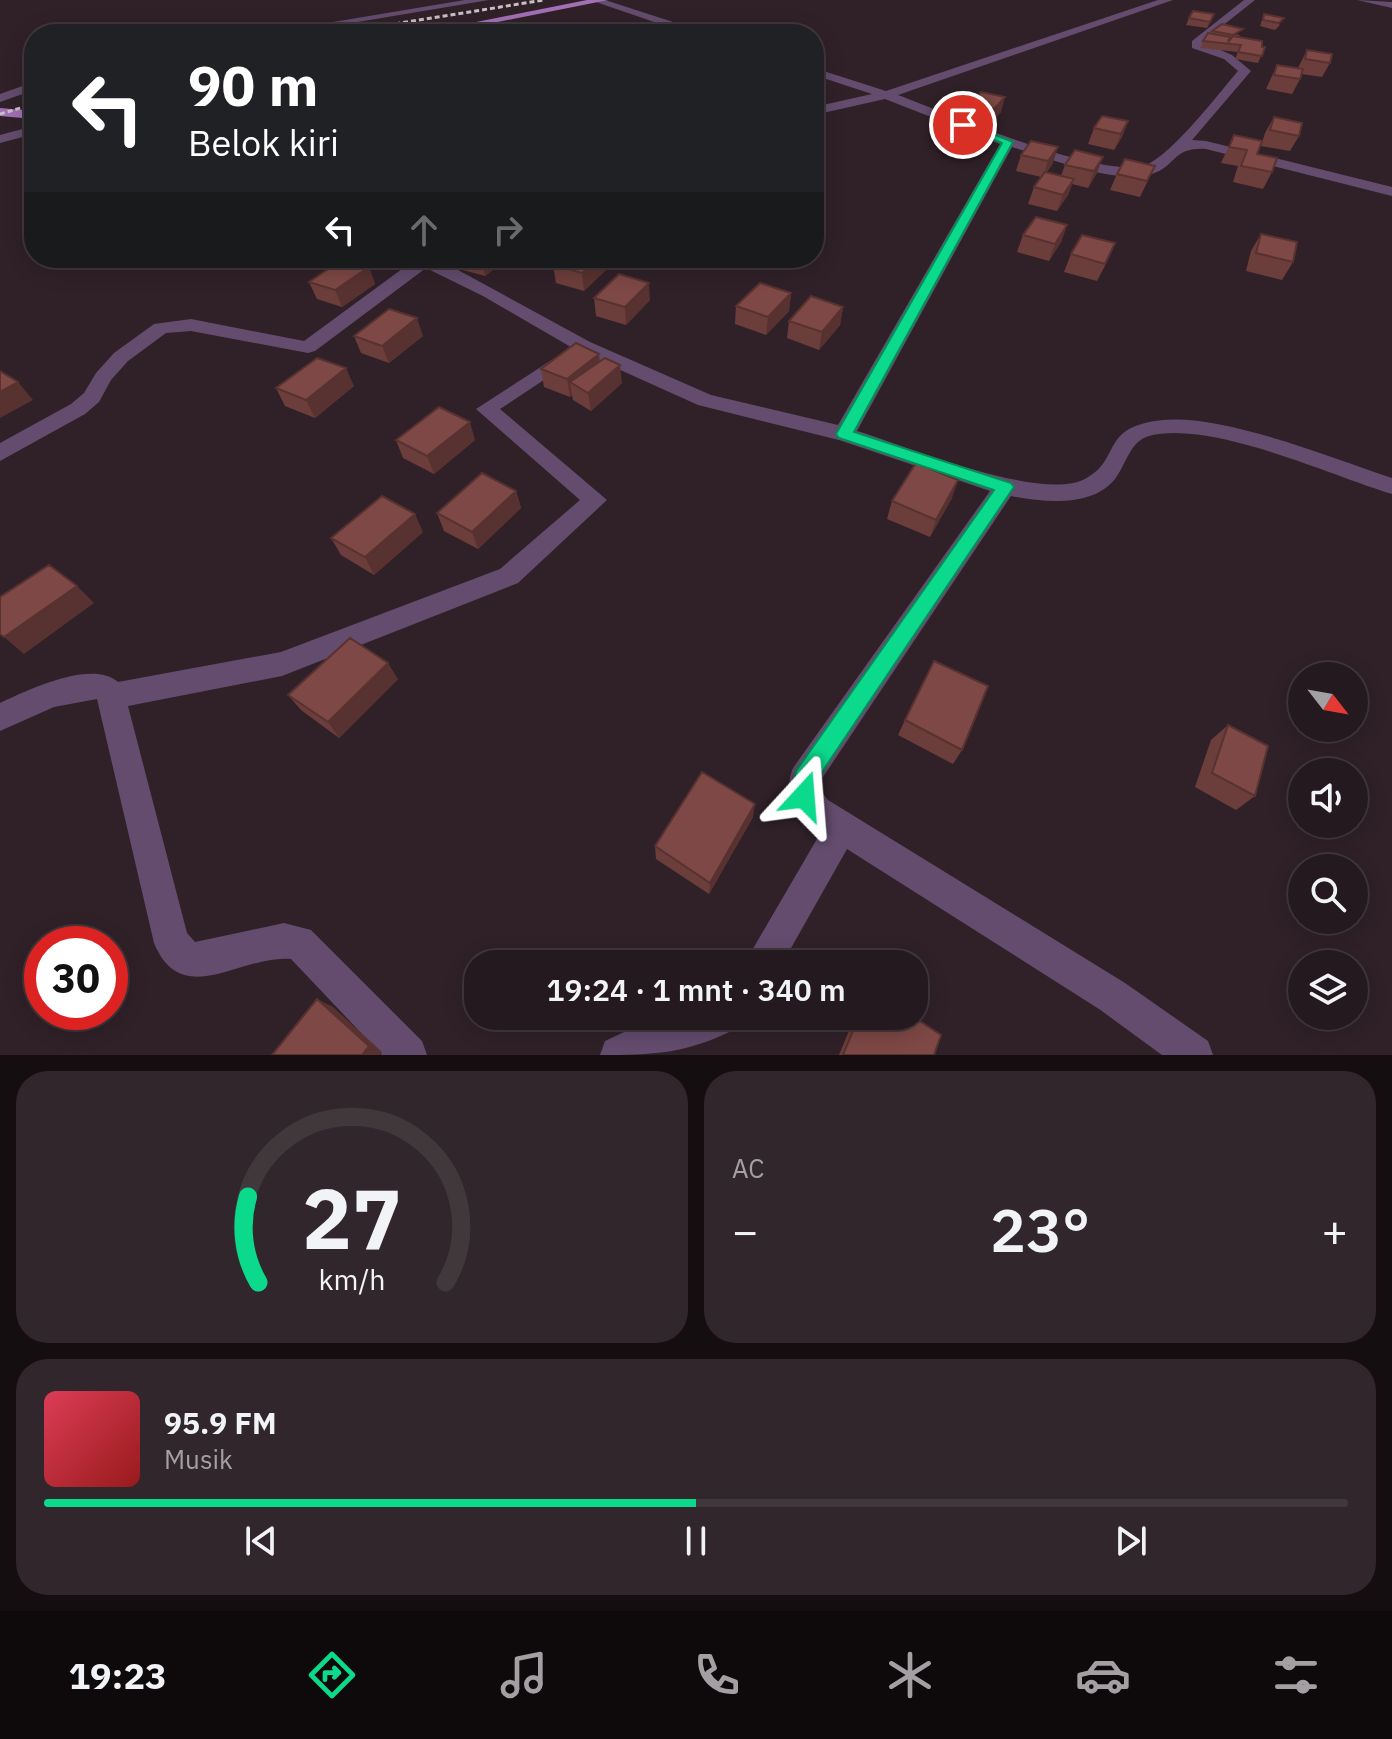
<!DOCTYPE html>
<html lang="id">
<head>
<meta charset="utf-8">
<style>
  :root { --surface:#24191e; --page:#30262b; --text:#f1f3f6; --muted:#a3a0a4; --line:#41383c; --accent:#0bd98b }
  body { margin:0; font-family:"IBM Plex Sans",sans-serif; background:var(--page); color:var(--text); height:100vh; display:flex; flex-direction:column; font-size:30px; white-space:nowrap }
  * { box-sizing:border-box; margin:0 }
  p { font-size:26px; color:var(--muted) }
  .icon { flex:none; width:44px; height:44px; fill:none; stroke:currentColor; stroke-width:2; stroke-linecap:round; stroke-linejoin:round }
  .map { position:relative; height:1055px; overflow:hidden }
  .panel { display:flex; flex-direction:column; gap:16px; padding:16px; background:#140e10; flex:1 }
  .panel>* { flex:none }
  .top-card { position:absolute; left:24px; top:24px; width:800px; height:244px; border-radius:32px; box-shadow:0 4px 20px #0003,0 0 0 2px var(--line); background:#202124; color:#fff; overflow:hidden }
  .needle { width:52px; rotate:121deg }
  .controls { position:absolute; left:1288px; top:662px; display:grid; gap:16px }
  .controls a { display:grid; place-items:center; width:80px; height:80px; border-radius:50%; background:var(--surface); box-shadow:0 4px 20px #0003,0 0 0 2px var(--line); font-size:40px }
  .speed { position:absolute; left:24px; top:926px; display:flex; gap:16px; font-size:40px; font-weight:700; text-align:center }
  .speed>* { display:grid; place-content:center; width:104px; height:104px; border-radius:50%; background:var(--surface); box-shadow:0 4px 20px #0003,0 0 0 2px var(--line); line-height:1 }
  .speed .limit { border:12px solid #d22; background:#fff; color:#111 }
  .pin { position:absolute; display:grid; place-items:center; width:68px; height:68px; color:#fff; margin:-34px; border:4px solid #fff; border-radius:50%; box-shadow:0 2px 8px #0007 }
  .me { position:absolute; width:88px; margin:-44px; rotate:19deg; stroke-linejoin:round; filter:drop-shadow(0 0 6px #0008) }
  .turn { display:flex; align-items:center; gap:28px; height:168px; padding:0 32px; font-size:36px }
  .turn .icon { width:104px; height:104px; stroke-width:2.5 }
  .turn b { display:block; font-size:56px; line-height:68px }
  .lanes { display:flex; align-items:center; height:76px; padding:0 32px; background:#0003; justify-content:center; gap:40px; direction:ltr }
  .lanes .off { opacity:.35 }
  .big { font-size:60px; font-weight:600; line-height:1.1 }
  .panel .widget { flex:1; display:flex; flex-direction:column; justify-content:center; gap:12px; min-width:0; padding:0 28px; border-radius:32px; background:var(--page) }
  .panel .dial { align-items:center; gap:0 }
  .dial svg { height:208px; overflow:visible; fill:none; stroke:var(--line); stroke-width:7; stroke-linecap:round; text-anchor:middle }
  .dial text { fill:var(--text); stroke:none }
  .song { display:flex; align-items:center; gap:24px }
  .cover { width:96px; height:96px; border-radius:12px; background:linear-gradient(135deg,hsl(350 70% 55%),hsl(0 70% 35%)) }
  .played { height:8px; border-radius:4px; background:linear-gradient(90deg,var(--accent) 50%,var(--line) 50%) }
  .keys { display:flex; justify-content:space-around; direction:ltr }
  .heat { display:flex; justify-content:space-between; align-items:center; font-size:44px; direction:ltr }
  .panel .tiles { flex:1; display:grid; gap:16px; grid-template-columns:1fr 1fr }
  .widget:last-child { grid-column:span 2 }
  .trip { position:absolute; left:464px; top:950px; width:464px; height:80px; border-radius:32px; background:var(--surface); box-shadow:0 4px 20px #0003,0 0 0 2px var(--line); font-weight:600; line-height:80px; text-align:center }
  .menu { display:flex; height:128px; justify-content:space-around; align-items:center; background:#0e0a0c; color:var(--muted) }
  .menu .icon { width:56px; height:56px }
  .menu .active { color:var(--accent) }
  .menu b { font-size:36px; color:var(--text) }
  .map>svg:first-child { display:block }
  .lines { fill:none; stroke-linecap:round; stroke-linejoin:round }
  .street { fill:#644c6e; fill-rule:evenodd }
  .primary { fill:#a170b5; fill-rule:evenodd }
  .rail { stroke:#cabfc4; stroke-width:3; stroke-dasharray:5 3; stroke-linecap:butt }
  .wall { fill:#6c3e3b }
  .shaded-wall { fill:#583230 }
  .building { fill:#7d4845; stroke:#583230; stroke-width:2 }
  .route { fill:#0bd98b; stroke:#078d5a; stroke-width:2 }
</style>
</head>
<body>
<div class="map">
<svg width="1392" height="1055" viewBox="0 0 1392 1055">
  <rect width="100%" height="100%" fill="#302128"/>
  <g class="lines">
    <path class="street" d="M465,0H489L286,34H261Z
      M605,0L704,32L705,34H689L593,1Z
      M1158,0H1173L898,95C948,114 1095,177 1143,166C1168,160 1220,92 1238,71L1224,59L1192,48V41L1244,0H1255L1202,42L1232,55L1251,71L1192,140L1206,141L1392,187V196L1206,149C1172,147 1177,166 1152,174C1115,185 1049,158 1012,147L857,431C906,446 1040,502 1085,479C1123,459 1098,427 1163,420C1224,414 1332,458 1392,478V494C1329,475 1212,420 1149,436C1130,441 1126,465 1115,479C1092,508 1043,502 1011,496L829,768L819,783L820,790L828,800L1125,983L1208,1041L1213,1055H1162L1099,1009L847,849L782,964H744L821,832C797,817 781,797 793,768L990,491L839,440L698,405L576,350L483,296L426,268L315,351L308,353L191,331L166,333L128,361L111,380L99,402L85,414L0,461V443L71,404L84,393L96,373L114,353L154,324L191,319L304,341L417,258H436L590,342L711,395L838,425L1000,144L885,99L814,115V107L872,94L814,75V68L886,91Z
      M1357,0L1392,2V8Z
      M34,82V90L0,102V94Z
      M34,126V134L0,143V135Z
      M567,350L574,352L577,356L574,360L500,409L607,500L518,583L282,676L128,706L187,933L195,942L284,923L311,930L422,1041L427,1055H382L291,959C242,954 182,1011 154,943L97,699L54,707L0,731V703C28,690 92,659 118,682L281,652L500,569L580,500L476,409Z
      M658,1016H741L735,1029C687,1054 652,1055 600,1055L605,1041Z"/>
    <path class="primary" d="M587,0H608L438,34H416Z
      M0,108L34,111V119L0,116Z"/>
    <path class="rail" d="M332,34L544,0
      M0,114L34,104"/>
  </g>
  <path class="wall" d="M1214,14L1207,28L1186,25L1189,18Z
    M1264,14L1280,25L1275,30L1260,26Z
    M1212,31L1240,35L1238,37L1265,47L1258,63L1235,59L1238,52L1200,48L1208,33L1211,34Z
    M1307,50L1330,63L1322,77L1302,74L1300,79L1292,94L1266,89L1277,65L1298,68Z
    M981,92L1001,112L990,124L966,119L970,104Z
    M1274,117L1299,136L1290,151L1261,146L1265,133Z
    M1128,121L1122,137L1114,150L1088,144L1094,128Z
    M34,122V141L24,125Z
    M1234,135L1257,154L1272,172L1263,189L1233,182L1238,166L1221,163Z
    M1021,155L1053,163L1047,172L1061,176L1065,165L1097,173L1088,188L1072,184L1068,195L1057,211L1028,204L1034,187L1041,177L1016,171Z
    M1155,166L1140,197L1110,190L1117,174Z
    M1067,225L1061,242L1049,261L1017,252L1023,235Z
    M1261,234L1293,262L1282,280L1246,271L1251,251Z
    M1071,254L1108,260L1097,281L1064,272Z
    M456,258H508L485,276L459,269Z
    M562,258H607L608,268L584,291L556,283L553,265Z
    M369,267L375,284L342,307L317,299L309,282Z
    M791,293L789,311L766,335L735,324L736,306Z
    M594,298L650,300L626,325L596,316Z
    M843,307L840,325L819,350L787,338L789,321Z
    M354,336H423L389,363L361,353Z
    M599,354V361L622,383L591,411L573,400L572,395L570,397L544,387L541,369Z
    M354,386L315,418L285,406L276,388Z
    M396,440H475L434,474L403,458Z
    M516,491L521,508L478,549L444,531L437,513Z
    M952,498L930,537L887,519L892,501Z
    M423,532L374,575L341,555L331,538Z
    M398,679L339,738L301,710L288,695Z
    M905,720L962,750L953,764L898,735Z
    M1228,725L1255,796L1236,810L1195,787L1211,740Z
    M753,817L709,894L656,859L655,846Z
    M855,1016H912L934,1055H839Z"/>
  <path class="shaded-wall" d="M1005,97L1001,112L990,124L994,109Z
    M1128,121L1122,137L1114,150L1121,134Z
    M1058,147L1053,163L1043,177L1048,161Z
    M1103,157L1097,173L1088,188L1094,171Z
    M1074,179L1068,195L1057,211L1063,195Z
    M1067,225L1061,242L1049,261L1055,244Z
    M482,258H508L485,276L481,259Z
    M599,258H607L608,268L584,291L582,273Z
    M369,267L375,284L342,307L335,290Z
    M649,283L650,300L626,325L625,307Z
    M791,293L789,311L766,335L768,317Z
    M843,307L840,325L819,350L822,332Z
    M417,318L423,336L389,363L382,346Z
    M599,354L601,372L570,382L572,395L570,397L567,379Z
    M620,365L622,383L591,411L588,393Z
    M346,368L354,386L315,418L306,400Z
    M18,382L33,400L0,418V392Z
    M470,422L475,440L434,474L427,456Z
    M958,480L952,498L930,537L936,520Z
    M516,491L521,508L478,549L472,532Z
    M415,514L423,532L374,575L365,557Z
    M77,586L94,603L24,654L4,637Z
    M388,663L398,679L339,738L328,722Z
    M755,804L753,817L709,894L710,883Z
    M317,999L333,1007L382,1052L380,1055H362Z"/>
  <path class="building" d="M1193,11L1214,14L1210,22L1189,18Z
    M1264,14L1284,18L1279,23L1263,20Z
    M1222,24L1243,29L1233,35L1212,31Z
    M1208,33L1230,37L1228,42L1233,36L1262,41V47H1265L1262,56L1238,52L1241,45L1203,41Z
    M1307,50L1332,54L1330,63L1305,59Z
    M1277,65L1303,69L1300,79L1274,75Z
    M981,92L1005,97L994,109L970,104Z
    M1102,116L1128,121L1121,134L1094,128Z
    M1274,117L1302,123L1299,136L1270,130Z
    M34,122V132L24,125Z
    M1234,135L1262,141L1257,154L1277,158L1272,172L1241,166L1247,150L1229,147Z
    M1031,141L1058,147L1048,161L1021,155Z
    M1075,150L1103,157L1094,171L1065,165Z
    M1125,159L1155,166L1147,181L1117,174Z
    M1045,172L1074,179L1063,195L1034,187Z
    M1036,217L1067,225L1055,244L1023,235Z
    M1261,234L1297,242L1293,262L1256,253Z
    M1082,235L1115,243L1105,264L1071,254Z
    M562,258H599L582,273L553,265Z
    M343,259L369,267L335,290L309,282Z
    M619,274L649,283L625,307L594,298Z
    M760,283L791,293L768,317L736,306Z
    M811,296L843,307L822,332L789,321Z
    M389,309L417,318L382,346L354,336Z
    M576,343L599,354L567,379L541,369Z
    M317,358L346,368L306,400L276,388Z
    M605,358L620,365L588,393L570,382Z
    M0,371L18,382L0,392Z
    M439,407L470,422L427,456L396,440Z
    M916,463L958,480L936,520L892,501Z
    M482,473L516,491L472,532L437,513Z
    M382,496L415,514L365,557L331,538Z
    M49,565L77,586L4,637L0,634V597Z
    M350,638L388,663L328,722L288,695Z
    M934,661L988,686L962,750L905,720Z
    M1228,725L1268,746L1255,796L1212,773Z
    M702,772L755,804L710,883L655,846Z
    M317,999L369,1046L362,1055H272Z
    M859,1016H912L941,1035L934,1055H843Z"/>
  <path class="route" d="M963,122L1013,142L854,432L1011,483L1014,487L826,766L816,782L812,804L804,808L795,804L792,796L796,771L994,490L839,438L836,434L1002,143L960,127Z"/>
</svg>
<div class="controls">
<a><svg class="needle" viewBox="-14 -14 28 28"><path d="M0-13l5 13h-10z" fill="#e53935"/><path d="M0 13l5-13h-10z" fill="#a3a0a4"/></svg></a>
<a><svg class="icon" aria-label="sound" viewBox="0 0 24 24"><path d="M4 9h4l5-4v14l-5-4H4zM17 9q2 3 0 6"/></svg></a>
<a><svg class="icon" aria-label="search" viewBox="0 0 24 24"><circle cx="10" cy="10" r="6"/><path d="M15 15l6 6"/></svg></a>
<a><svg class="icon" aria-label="layers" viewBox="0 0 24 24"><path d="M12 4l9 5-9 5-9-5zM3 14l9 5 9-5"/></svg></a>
</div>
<div class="speed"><div class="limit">30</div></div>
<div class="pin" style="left:963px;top:125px;background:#d93025"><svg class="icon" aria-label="arrive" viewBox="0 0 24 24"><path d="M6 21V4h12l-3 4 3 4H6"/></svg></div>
<svg class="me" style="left:804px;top:796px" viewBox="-20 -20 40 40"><path d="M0-17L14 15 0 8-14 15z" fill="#0bd98b" stroke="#fff" stroke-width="4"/></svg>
<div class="trip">19:24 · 1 mnt · 340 m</div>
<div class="top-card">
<div class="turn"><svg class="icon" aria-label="left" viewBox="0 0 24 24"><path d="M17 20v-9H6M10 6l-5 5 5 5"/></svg><div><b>90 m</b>Belok kiri</div></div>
<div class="lanes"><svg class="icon" aria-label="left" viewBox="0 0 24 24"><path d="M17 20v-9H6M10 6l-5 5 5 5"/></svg><svg class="icon off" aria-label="ahead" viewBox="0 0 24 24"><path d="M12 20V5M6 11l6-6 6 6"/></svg><svg class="icon off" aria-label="right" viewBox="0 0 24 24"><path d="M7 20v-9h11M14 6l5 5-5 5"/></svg></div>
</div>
</div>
<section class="panel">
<div class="tiles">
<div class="widget dial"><svg viewBox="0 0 100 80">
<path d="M14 69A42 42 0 1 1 86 69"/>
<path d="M14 69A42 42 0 0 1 10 36" stroke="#0bd98b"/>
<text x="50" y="56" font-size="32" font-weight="700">27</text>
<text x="50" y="72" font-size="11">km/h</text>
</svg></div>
<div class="widget"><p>AC</p>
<div class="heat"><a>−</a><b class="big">23°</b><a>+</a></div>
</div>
<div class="widget">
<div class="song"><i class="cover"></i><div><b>95.9 FM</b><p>Musik</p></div></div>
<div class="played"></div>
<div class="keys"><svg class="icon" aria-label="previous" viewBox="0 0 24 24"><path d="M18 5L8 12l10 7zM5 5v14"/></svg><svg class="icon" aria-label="pause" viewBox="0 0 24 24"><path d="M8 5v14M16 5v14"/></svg><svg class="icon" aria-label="next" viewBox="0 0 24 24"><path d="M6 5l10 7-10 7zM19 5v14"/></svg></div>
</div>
</div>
</section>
<nav class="menu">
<b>19:23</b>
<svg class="icon active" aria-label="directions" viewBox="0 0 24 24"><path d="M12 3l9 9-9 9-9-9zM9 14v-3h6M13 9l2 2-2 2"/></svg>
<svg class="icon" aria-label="music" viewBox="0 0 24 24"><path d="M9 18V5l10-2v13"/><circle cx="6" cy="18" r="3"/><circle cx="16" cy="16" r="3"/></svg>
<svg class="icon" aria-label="phone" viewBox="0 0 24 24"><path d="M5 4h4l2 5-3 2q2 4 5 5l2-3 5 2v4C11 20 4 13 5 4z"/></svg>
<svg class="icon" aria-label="climate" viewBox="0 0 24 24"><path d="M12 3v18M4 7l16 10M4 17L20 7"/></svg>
<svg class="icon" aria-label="car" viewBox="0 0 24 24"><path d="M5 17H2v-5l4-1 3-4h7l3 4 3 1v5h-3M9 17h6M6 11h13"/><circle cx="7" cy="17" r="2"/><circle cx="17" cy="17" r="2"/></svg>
<svg class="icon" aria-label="filters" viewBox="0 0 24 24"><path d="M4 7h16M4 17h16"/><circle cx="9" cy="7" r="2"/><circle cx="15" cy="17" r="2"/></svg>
</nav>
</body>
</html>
